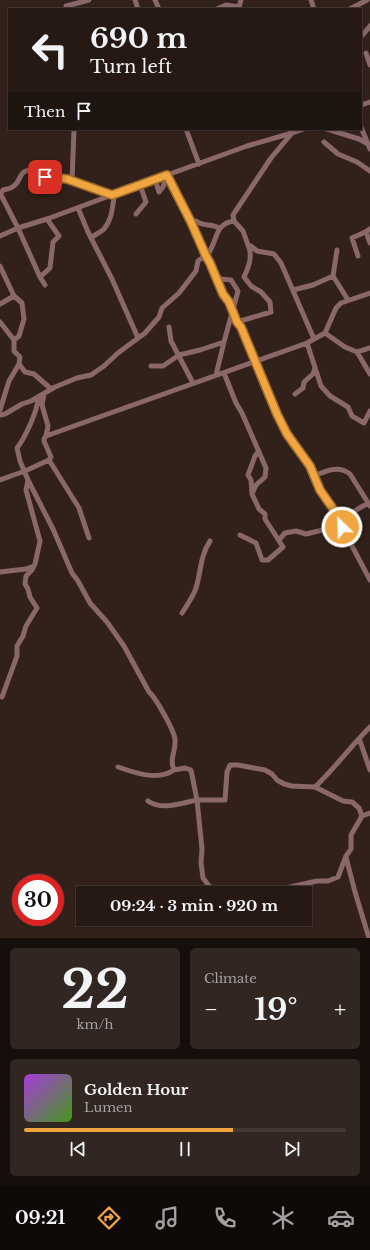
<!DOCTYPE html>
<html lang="en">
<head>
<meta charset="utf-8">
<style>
  :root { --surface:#261914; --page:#322622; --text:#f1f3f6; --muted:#a4a0a0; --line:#423834; --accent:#f1a540 }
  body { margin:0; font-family:"Libre Baskerville",serif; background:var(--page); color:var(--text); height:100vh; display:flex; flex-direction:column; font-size:15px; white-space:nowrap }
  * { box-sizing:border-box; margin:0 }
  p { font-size:13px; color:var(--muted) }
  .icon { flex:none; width:22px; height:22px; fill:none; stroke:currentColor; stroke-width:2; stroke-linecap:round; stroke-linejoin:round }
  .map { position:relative; height:938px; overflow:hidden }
  .details { display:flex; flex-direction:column; gap:10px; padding:10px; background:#150e0b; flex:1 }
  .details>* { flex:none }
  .hud { position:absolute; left:8px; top:8px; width:354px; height:122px; border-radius:0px; box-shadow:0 1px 3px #0004,0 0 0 1px var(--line); background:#261914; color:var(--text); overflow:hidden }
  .speed { position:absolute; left:12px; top:874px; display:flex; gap:8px; font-size:20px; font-weight:700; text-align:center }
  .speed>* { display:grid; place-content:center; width:52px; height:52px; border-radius:50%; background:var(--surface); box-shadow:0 1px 3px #0004,0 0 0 1px var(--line); line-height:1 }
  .speed .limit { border:6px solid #d22; background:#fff; color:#111 }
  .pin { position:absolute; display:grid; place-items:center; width:34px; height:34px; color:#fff; margin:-17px; border-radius:8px; box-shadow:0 2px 6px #0006 }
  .me { position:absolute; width:44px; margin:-22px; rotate:336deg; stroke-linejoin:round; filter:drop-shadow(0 0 3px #0008) }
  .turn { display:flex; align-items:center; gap:14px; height:84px; padding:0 16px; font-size:18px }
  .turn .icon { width:52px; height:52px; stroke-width:2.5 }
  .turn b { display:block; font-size:28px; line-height:34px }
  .then { display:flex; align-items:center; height:38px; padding:0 16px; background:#0003; gap:8px; font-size:15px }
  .big { font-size:30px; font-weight:800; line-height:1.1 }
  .details .widget { flex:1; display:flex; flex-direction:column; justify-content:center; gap:6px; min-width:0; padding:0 14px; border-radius:6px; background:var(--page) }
  .details .dial { align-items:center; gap:0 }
  .dial b { font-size:52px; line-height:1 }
  .song { display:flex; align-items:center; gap:12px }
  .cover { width:48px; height:48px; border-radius:6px; background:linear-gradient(135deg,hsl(280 70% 55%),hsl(100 70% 35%)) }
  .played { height:4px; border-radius:2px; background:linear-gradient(90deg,var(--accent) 65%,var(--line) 65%) }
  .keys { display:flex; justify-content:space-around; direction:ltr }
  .heat { display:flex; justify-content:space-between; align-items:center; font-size:22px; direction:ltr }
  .details .tiles { flex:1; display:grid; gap:10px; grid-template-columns:1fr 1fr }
  .widget:last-child { grid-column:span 2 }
  .trip { position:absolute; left:76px; top:886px; width:236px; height:40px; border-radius:0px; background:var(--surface); box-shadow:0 1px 3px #0004,0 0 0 1px var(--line); font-weight:800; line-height:40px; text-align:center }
  .tab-bar { display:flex; height:64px; justify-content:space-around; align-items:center; background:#0f0a08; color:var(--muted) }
  .tab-bar .icon { width:28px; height:28px }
  .tab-bar .current { color:var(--accent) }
  .tab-bar b { font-size:18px; color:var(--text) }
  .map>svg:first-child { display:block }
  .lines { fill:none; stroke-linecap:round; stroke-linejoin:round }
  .minor { stroke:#8a6769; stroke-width:5 }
  .route-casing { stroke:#9d6b2a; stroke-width:10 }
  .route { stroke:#f1a540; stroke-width:7 }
</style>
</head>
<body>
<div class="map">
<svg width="370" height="938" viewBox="0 0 370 938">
  <rect width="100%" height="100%" fill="#32211a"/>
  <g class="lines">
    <path class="minor" d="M135,0L138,9
      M155,0L159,9
      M311,0L314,9
      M66,6L89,0
      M217,9L226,5L239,7L241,0
      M350,9L367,0
      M361,37L370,26
      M366,53L370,65
      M361,105L370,102
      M361,127L370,149
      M186,129L199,164
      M327,129L359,139L368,144
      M324,142L338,154L357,162L370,171
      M155,179L159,192L163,187L167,175L194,229L205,256L210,263L223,294L229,302L237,322L241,327L277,414L287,434L309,467L320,490L334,509L342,527L370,580
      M72,181L74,129
      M0,193L18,228L47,219L112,195
      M0,195L3,190C7,189 11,189 15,185C21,180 19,171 30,170L40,177L67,179L112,195L247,146L292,133L290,129
      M78,208L88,232L112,279L138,338
      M136,214L146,202L140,185
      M234,221L243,231L248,245L251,246L257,251L274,254L281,263L314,339
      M191,222L196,221C204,227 211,223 219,228
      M366,232L370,243
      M0,236L18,228L40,277L45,285
      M91,238C95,234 100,233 104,229C113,219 112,205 115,193
      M337,250L333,276L348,300
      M358,256L352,238C358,235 365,233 370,229
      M0,266L14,296L22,303L24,319L19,336L14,340
      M40,277L50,268L53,242L59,236L47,219
      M293,290L313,285L333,276
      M0,304L14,296
      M0,322L14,340V351L20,357L19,364L25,372L34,374L50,388V390
      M237,322L271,312L270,302L261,292L251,286L244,277C249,266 253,256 248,245
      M169,327L171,341L193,383
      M325,333L345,347L357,352L370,374
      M307,343L321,386L330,396L348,407L352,416L364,423L370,411
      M357,352L370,348
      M151,366H163L179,355L200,350L224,342L238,291L231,280L221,279L216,274
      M224,373L236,403L242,413L266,468L265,477L256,485L252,494L259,509L265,514V519L283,547L268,560H262L256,543L240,535
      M216,375L224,342
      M44,394L42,405L48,426L46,436
      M295,394L303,388L304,382L313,374L315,368
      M38,398C38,410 25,438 17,448L20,461L28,480L53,529L72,573L78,581L90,603L107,622L124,646L149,692C156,698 175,732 175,740C176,752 169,758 174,770C158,781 135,773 118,767
      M0,410L9,381L19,364
      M0,415L5,414L22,404L31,401L55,387L77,378L91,375L104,366L118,353L145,333L159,317L162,308L179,293L196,271L198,261C201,258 206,257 208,254C218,240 214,224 234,221L233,215L271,158L292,133L304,129
      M49,460L79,508L89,538
      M314,476C326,471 338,465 350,474L370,506
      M0,480L25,471L49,460L51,457L44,441V439L46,436L307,343L325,333L336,308L341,303L370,293
      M252,493L251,480L248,475L255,456L258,452
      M279,540L285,533L296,531L306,534L323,530L368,503
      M0,572L26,569L34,566
      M182,613C187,605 193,597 196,588C201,572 200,556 210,541
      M2,697L17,656V646L23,636L26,626L37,608L30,597L28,589L25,584L26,576L32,570L35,564L40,541L26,490L28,480
      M360,741L370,770
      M315,787C335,768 351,746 370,727
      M148,801C162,811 181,803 197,800L202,849L201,863L203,878L213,891L245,888L277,890L317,881H328L338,877L346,856L351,849V835L362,816L359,808L352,802L343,801L315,787L292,786L284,784L277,780L272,774L265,770L238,765H230L227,772L225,800H197L191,770L185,768L174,770
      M362,816L370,813
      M346,857L355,892L369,938"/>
  </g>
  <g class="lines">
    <defs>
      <path id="route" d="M45,177L67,179L112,195L167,175L191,222L206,256L210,263L223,294L229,302L237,322L241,327L277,414L287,434L310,466L320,490L334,510L342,527"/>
    </defs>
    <use href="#route" class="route-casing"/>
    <use href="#route" class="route"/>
  </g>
</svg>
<div class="speed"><div class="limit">30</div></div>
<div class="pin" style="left:45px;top:177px;background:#d93025"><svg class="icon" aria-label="arrive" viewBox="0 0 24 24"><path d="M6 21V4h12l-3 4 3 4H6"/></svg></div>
<svg class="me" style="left:342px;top:527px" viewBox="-20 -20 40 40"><circle r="17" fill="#f1a540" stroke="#fff" stroke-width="3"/><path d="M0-11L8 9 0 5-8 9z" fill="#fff"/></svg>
<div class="trip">09:24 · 3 min · 920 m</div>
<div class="hud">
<div class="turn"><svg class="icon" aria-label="left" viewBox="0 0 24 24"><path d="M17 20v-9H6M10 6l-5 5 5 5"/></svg><div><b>690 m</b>Turn left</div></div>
<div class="then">Then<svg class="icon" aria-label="arrive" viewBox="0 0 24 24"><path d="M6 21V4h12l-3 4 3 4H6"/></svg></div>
</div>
</div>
<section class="details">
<div class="tiles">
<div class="widget dial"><b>22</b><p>km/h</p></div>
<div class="widget"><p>Climate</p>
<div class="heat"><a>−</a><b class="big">19°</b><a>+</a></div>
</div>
<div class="widget">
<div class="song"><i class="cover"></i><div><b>Golden Hour</b><p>Lumen</p></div></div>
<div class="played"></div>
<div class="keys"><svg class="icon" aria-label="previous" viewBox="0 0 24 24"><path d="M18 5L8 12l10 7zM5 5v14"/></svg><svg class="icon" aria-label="pause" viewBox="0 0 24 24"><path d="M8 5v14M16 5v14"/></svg><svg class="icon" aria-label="next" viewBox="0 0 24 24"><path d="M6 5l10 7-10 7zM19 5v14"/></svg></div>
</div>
</div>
</section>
<nav class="tab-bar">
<b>09:21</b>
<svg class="icon current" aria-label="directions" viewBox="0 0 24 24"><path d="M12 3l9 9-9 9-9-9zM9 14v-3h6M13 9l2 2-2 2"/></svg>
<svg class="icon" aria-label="music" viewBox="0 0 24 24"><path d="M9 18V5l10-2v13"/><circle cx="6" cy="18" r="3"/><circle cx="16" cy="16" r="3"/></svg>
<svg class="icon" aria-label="phone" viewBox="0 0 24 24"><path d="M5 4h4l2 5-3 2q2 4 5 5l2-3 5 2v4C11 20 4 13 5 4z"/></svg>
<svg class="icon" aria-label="climate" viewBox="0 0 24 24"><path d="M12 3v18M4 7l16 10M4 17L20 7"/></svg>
<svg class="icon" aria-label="car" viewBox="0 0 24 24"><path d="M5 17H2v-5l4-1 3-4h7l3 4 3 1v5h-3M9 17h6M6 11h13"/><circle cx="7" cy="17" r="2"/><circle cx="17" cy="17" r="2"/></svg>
</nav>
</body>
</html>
